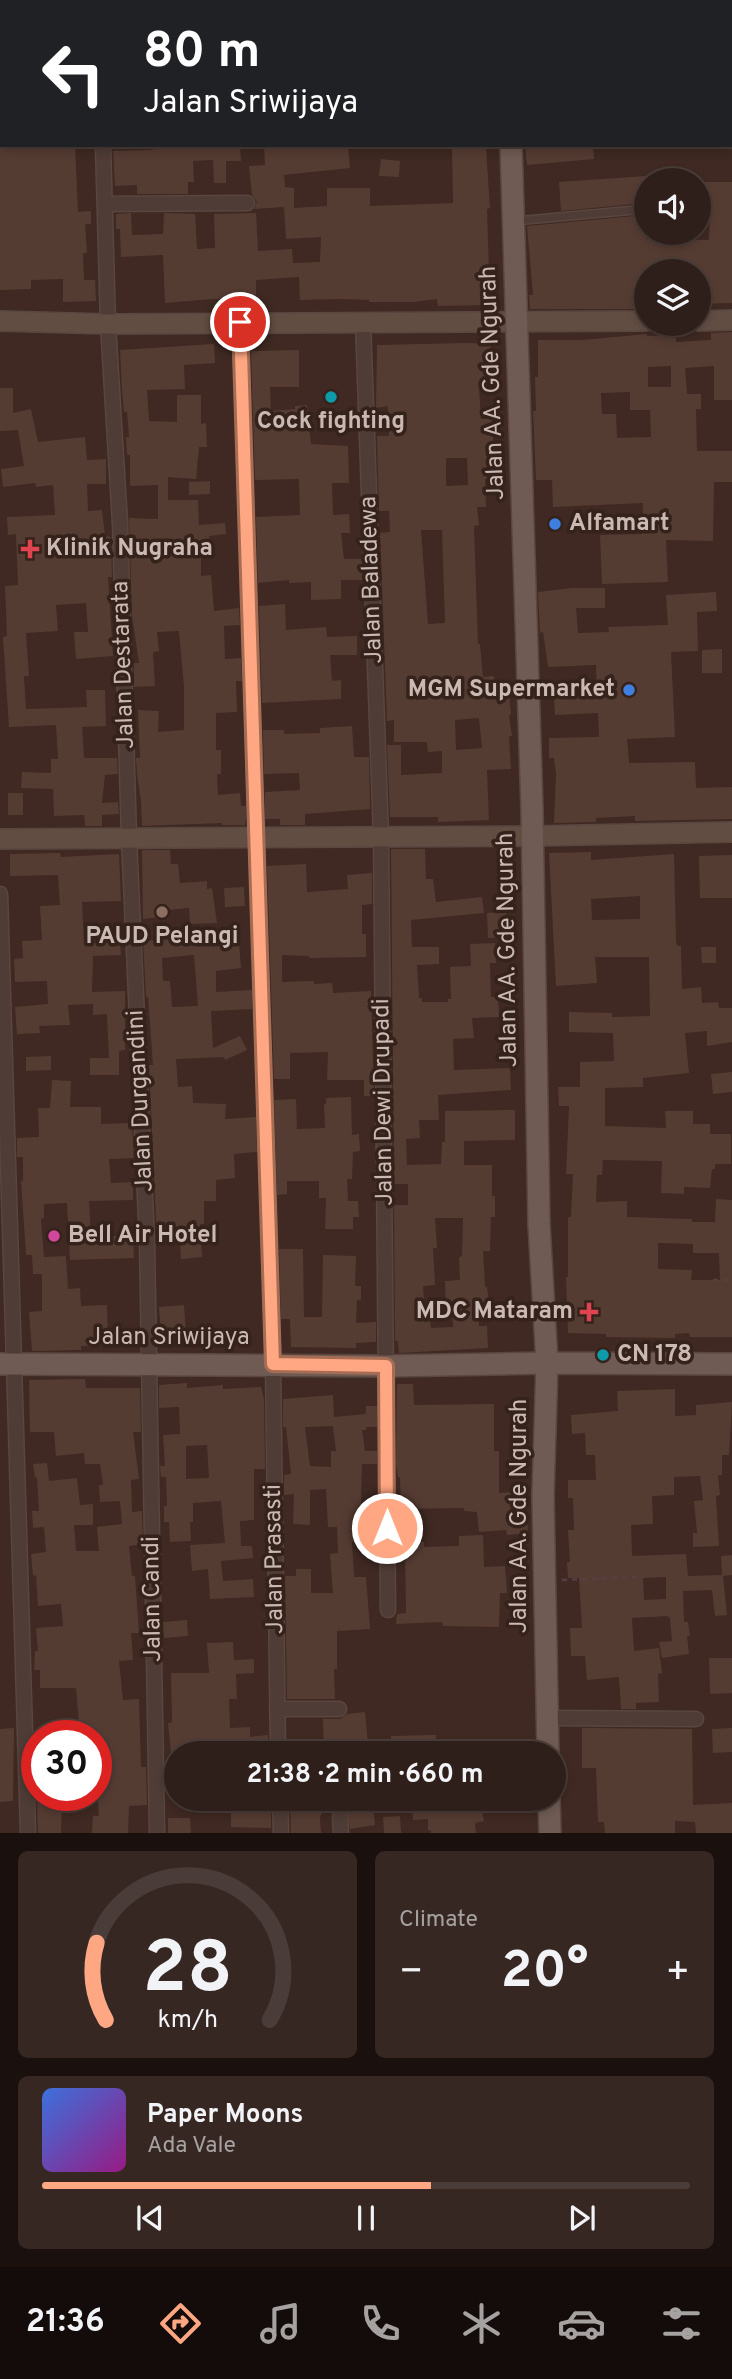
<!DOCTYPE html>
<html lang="en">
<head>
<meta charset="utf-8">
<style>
  :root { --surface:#2f1f1a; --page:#372723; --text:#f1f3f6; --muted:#a7a2a2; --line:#4a3d39; --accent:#ffa782 }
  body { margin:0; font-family:Overpass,sans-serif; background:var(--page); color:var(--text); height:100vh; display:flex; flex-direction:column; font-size:26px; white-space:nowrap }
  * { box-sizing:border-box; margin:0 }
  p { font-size:23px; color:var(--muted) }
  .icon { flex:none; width:38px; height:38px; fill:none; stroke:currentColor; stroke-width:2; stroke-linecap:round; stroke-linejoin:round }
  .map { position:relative; height:1833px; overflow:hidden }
  .details { display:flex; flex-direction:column; gap:18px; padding:18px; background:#1a110e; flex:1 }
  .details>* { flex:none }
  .hud { position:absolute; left:0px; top:0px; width:733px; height:147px; box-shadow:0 4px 10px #0003,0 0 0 2px var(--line); background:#202124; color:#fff; overflow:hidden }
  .tools { position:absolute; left:634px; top:168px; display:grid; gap:14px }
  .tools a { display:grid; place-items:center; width:77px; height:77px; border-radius:50%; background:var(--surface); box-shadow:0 4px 10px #0003,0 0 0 2px var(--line); font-size:35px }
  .speed { position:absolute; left:21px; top:1720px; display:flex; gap:14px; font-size:35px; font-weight:700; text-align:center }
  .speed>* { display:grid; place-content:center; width:91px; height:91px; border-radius:50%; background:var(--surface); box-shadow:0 4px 10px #0003,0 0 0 2px var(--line); line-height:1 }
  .speed .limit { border:10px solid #d22; background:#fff; color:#111 }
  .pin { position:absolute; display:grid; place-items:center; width:60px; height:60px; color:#fff; margin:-30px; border:4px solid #fff; border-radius:50%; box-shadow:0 2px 7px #0007 }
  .me { position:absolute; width:77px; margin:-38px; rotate:0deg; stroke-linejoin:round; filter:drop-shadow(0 0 5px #0008) }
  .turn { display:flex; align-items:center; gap:24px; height:147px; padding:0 28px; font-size:32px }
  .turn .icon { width:91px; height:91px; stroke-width:2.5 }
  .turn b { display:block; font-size:49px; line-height:60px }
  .big { font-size:52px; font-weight:700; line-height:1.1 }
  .details .widget { flex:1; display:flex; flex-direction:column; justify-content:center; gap:10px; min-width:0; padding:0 24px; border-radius:10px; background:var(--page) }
  .details .dial { align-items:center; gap:0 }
  .dial svg { height:182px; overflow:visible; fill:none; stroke:var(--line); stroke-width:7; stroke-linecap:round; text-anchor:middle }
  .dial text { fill:var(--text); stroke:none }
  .song { display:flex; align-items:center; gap:21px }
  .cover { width:84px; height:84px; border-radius:10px; background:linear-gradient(135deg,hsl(220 70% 55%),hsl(310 70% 35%)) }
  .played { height:7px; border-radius:4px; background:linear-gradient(90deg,var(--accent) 60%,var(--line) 60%) }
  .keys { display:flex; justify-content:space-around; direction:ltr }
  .heat { display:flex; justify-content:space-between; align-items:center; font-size:38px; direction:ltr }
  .details .tiles { flex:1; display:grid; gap:18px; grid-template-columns:1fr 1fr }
  .widget:last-child { grid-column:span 2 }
  .trip { position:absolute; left:164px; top:1741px; width:402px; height:70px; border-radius:35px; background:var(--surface); box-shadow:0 4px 10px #0003,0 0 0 2px var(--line); font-weight:700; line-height:70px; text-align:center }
  .tabs { display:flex; height:112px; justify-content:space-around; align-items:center; background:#130c0a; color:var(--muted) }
  .tabs .icon { width:49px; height:49px }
  .tabs .active { color:var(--accent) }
  .tabs b { font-size:32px; color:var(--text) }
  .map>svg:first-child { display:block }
  .building { fill:#553c33; fill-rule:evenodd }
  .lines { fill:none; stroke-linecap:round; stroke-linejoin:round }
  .lane-casing { stroke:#58463f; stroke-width:10 }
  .street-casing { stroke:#58463f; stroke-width:17 }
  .secondary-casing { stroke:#58463f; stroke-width:22 }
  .primary-casing { stroke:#58463f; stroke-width:24 }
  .path { stroke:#583d43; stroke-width:2.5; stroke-dasharray:5 5; stroke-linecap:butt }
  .lane { stroke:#4f3c36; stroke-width:7 }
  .street { stroke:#4f3c36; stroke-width:14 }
  .secondary { stroke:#624d43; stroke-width:19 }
  .primary { stroke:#6f5b54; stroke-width:21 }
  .route-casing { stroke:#a66d54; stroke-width:18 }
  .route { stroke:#ffa782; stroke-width:12 }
  .culture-dot { fill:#0f9aa8; stroke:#34221b; stroke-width:2.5 }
  .shop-dot { fill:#3f7fe0; stroke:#34221b; stroke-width:2.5 }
  .health-dot { fill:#e0444e; stroke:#34221b; stroke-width:2.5 }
  .education-dot { fill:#8d6e63; stroke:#34221b; stroke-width:2.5 }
  .hotel-dot { fill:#d1479c; stroke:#34221b; stroke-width:2.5 }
  .labels { text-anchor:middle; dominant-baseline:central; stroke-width:7; stroke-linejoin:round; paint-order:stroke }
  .street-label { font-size:24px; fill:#cab9b2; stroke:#34221b }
  .poi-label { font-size:24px; font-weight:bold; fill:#cab9b2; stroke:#34221b; text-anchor:start }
</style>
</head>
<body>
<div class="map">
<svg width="732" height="1833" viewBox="0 0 732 1833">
  <rect width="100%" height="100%" fill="#3f2922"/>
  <path class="building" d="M0,145L75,146L78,212L91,211V224H85L87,253H83L84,280H95L96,301L63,302V279L31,280V289L0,290Z
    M176,145H240L241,161H226V183H214L213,160L193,161L194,182H188V194H137V185L115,186L113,151L150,150Z
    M264,145H317V148L348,146L350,168L284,175L285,187L294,188V208L327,206V188H370V206L453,203L452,149L486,148L490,208L487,209L489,272H493V305L438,306L437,299L414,302H369V300L341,299L300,300L299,277L256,280V299H213L165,303L163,255L121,257L120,229H116V214L131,213L132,235L163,234L164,213L195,214L197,249L215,248L214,214L256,213L258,251L292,249L293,263L320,262L321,237L286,239L284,207L254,209L257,202L252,195L249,166L265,165Z
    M525,145H593L594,159L527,165Z
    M381,159L400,161L399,177L379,176Z
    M646,176L644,203L561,211L559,182Z
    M698,182H732V303L698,304V271H646V309H530L529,295H533L527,226L645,215L647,239L709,240L710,203L698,204Z
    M732,332V400H714V366L685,368L687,394H701V409H696L697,451H732V482H714L713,541L666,540L668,582L602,584L600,535L642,534L643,503L553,507L552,480H536L533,411H536L535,377H538V340H583L647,334V336L676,335V342L711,340V333ZM671,366V387H648V367ZM630,392V410H650L651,437L617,438L616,414H602L601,393Z
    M467,343L491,344L489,365H485L486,388L479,389L481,419H492L494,459L501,458L502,478L485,479L486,507H477L479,525L474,526L478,644H480L483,677L494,676L496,695L509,694L511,714L509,715L512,736H509L511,769L487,770L489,820L438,822V817H390L387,745H401V775L442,773V751L428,752L427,742H394V720L387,721L380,533L390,532L389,511H379L377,436H389L388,406L376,408L377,345ZM446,458H467L468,485L446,486ZM421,530H442L445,623L428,624ZM479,718L482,748L456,750L455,720Z
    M214,344L215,363L184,365L185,389L147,390L149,421L177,422V395H201V424L206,423L207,447H199L196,479L168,477V500H198L199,525L225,523L226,534L209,536L208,551H201V576L211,575L214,611L239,608L240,625L224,626L225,659L241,658L242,681H236L237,712L216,713V750H221V774H217L218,795L240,793L241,806H246V819L245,825H222V823L142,826L141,801L137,774L136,758H140L138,710L159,711L158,732L184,730V687L179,631L157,632L159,651L153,652L155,686L134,687V663H139L132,616L129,518L158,519V485L130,486V455H127L126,437H129L127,412H124L122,391L120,350Z
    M299,350V387H270L271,411L295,409V406L307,405L311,444L348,446L349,483H332L333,515L349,514L350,533H341L344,559H362V580H341V599L311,600V582L289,583V580L258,583L256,517L300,515L299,479L255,480L251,351Z
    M0,388H13V413L31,409L38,442L85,437L87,460L106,459V484H87L88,511L102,510L105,536L111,537L112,577H108L113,656L76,659L74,632H88L86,603L56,605L58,631L26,633L29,676H24L26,709L87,707L86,690H105L106,726L82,727L84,758H117L118,774L105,775L102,803L118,802L119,814L102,815V826H85L84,815L54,816L53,789L21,788L22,772L51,773V759H58L56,725L9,727L3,637L7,636L5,586L18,585L16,534L8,535L7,517L55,515L53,485L36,487L35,483L3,487L1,469L24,466L18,430L0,431Z
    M210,481V494L189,495V482Z
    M572,588H605V608H576L578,633L609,632L608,627L668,625L666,595L716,592L717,611L697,612L698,651L671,652L675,737L627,739L629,763L695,762L696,788L732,787V819L635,821V816L596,818V822L554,823L556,774L554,758H549V738L599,737L598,713L555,715L554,696L597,695L596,665L548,667L543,632L540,633L538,592Z
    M285,604L286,630L326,627L327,637L357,636V655H330L332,681L341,680V699L262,703L259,606Z
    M722,649V673H702V650Z
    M352,726L354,757H369L370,809L305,814V825H280V819H265V792L300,790L299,773L264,774L263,730H284V734L320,733V728Z
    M8,793H23V815H8Z
    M391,849H425L426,879H433L436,902L482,897L484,913L411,920L412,947H439V964L417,965L419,998H422V1002H448V999H451L450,967L471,966L470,944L495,943L496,963H490L491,997H498L499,1017L472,1018L474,1038L453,1039L454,1070L510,1068L511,1090L438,1095L439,1120H419L420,1138L406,1139L407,1165L441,1164L442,1142H445V1111L515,1110V1140L464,1141V1165H492V1196H495V1217H491L490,1251H483L485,1287H487L489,1304L478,1305L479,1326H487L488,1348L399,1353L398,1341H395L394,1205H408V1184H394ZM435,1218H463L462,1256L459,1257L460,1280L445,1281L446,1307H452L453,1327L431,1328L430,1314H425L423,1286L435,1285L433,1248H437Z
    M142,850H170L171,864H178L180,883L207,881V889L212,888L217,923L190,924L189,908L168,910L169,916L143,919Z
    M591,852V860L674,854L676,942L677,946H681L682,989L701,987L702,1003L718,1002L719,1008H732V1042L707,1046V1031L685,1033L689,1073L643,1078V1087L605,1088V1126L666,1128L665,1111H693V1124H710V1134H731V1164H715V1169H712L710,1188L684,1187V1194L661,1193L662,1161L603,1160L602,1175H597L596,1202L627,1201V1217L692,1219V1222H715L716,1199L732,1200V1337H690L689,1333L675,1334V1338L606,1337V1334L568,1333L566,1277H568V1217H571L573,1174H566L569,1106H559L558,1087H580V1062L614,1061L613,1033L569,1032V1012L612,1013V1017L650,1016L649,957H595L597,983L556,986L549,853ZM640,896V919L592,920L591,899ZM658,1243L693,1244V1253H719L720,1280H691L692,1270L658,1269Z
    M60,853L61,857L119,854L121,901L82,902L84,943L120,942L121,955L93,956L92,992L125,991V1050L119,1051V1075H90V1058H109L107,1014L93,1015V1004L68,1005L70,1025L39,1026L40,1033L17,1034L15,1007L48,1004L47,981L15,982L14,959L23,958L22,941L42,940L40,906L60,905L58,875L10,876V854Z
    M732,855V898H700L699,856Z
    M306,864L307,892L348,889L347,875L372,873V904L362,905V934H366V957L309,958V956L282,955V982L314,981V984L332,983L333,993L371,991L374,1096H364V1080H327L328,1052L290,1053V1079H274L267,866Z
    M244,887L245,906L225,907L224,888Z
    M506,912L507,937L488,938L487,913Z
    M199,929L200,946L239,943L241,968L216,971V992L252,990V1009L211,1011L213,1048L240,1036L247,1050L225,1060L224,1057L176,1059L178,1087L192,1086L193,1103L226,1104L225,1119L256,1117L257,1152L234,1154L235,1178L216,1180V1201H204V1224H200L202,1257L181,1259L180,1243H157L149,1065H153L148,997H146L143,941L173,939V931ZM194,955L198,1006L172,1007L170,981H163L162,958Z
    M701,947H716V963H702Z
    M51,1056V1070L26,1071V1057Z
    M732,1072V1092L713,1094L711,1074Z
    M52,1080L71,1081L70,1107H101V1124L132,1123L134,1158L109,1159L111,1183L133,1182V1200L89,1201L91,1237L133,1235L134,1258L70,1260L67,1203L44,1204V1218L41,1219L44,1257L66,1256L68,1289L80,1288L81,1306L107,1305L108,1345L81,1346V1350L32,1351L29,1312L42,1311V1274H33L32,1255H26L21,1181H23V1157H17V1138L39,1137L38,1108H50Z
    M351,1097L352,1135L359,1134L360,1151L353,1152L352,1179H347L348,1201H358L359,1217H353V1229H325L326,1198H319V1181H287V1194L277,1195L274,1100L296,1099L297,1129L325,1128L324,1104H326V1098Z
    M279,1249H303L304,1317H322L323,1255L356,1256L355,1286H361V1300H357L356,1323L376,1322V1342L356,1343V1348L291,1347L290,1319H281Z
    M184,1305L186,1333L161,1335L159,1307Z
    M85,1379L86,1388H140L141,1432H133L139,1479L131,1480L132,1512L142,1511L143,1544L129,1546L132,1576H135L139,1633H131L133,1660L119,1661L123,1700L139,1699L141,1767H146L147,1805L129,1806L128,1833H92L93,1816H99L96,1772L98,1736H48V1724L79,1723L76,1688H40V1670H34L35,1651H38L36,1628L63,1626L61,1604L38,1606L36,1575L33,1576L31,1554L46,1552L44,1527L33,1528L32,1511H39L37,1477L35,1478L33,1464L47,1463L49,1481L77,1478L80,1505L93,1504V1525H74L76,1551H99L97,1527L122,1524L120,1501L100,1502L99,1485H103L100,1464H85L84,1453L56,1456L54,1432H30L29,1380Z
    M187,1383V1388L223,1385V1389L261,1387L264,1399L265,1469H254V1520L240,1521L241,1546H252L253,1558L221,1561L223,1581L253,1579L254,1597L210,1599L208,1569L192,1571L190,1545L225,1543L221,1501L193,1503V1522H190L191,1541L170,1542L169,1522H164V1506H167L166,1477H161L160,1466H165L163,1435L180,1434L179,1407L159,1408V1385ZM207,1445L209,1478L186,1479V1446Z
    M397,1384H413L414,1405L494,1404V1451H499V1493L525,1491L528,1533L507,1535L506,1530L479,1532L477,1512L464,1511V1508L401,1509L400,1477H398L396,1464Z
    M675,1389V1416L696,1415V1405L732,1402L729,1455H722V1475H718L720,1495L716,1496L719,1546L693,1547V1533H697L694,1501L703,1500L700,1476L674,1477V1495L652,1496L653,1524L631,1525L632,1556L686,1554L688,1576L722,1575L721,1556L732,1555V1575L723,1576L727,1615L715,1616L712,1590L683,1591L684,1622H688L690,1636H687L689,1654L662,1658L659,1642L672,1641L670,1618L667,1616L632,1618L634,1651L659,1648L662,1673L658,1674L659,1702L636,1703V1709H621L619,1677L587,1680L585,1656H571L570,1628H582L579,1578H568L567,1562H570L568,1530H574L573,1498H568V1480H596L595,1455H586L585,1433L572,1434L571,1415L618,1411L617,1391ZM666,1577V1599L644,1600L643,1578Z
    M333,1395L334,1417L366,1414V1406H377V1427H366V1430H362L365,1451H377V1464H362L361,1504H377L378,1533H359V1542H352L354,1577H366L370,1629L337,1631V1669H334L335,1699H287L285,1576H296V1569H311V1593H333L330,1554L338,1553L337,1527H328L326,1489L310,1490V1525L293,1524L294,1494L284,1495V1475L291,1474L286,1427H283V1399ZM333,1426L336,1451H331V1467L310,1466L305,1427Z
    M483,1535L484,1567L505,1566L507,1593H500L499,1627L443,1626L442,1622L396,1624L397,1614L406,1613L405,1542H424V1547L459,1546V1536Z
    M187,1620L188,1636L164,1638L163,1622Z
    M233,1642L234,1660L254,1659V1673L236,1674L237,1699H229L230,1728L250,1727V1737L268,1735V1751L233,1754L232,1739L210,1741V1754H171L168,1723L172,1722L171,1673H209L207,1643Z
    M709,1658H732V1693L710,1694Z
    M365,1712L369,1754H324L323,1719H340L347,1714Z
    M14,1728L13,1801L0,1802V1729Z
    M582,1728L692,1729L693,1805L732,1803V1833H696L695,1822L675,1821V1833H605L604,1822H598L596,1768H582Z
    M732,1728V1752L713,1753L712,1729Z
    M436,1735L437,1754H391V1736Z
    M37,1796H62L61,1833H38Z
    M312,1799H341V1808L335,1809L331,1813H322L320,1817L321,1833H291L290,1803H313Z
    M412,1799H480L484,1821L475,1823L476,1833H431V1830L428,1831V1819L413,1820Z
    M373,1807L375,1825L350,1829L347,1810Z
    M231,1809H271V1828L231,1827Z
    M400,1816L401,1833H384L383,1817Z
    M168,1818H190L191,1833H168Z"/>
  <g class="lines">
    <defs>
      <path id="lane" d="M515,221L646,209"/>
      <path id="street" d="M96,0V2
        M103,145L108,324L120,523L129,839L147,1241L157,1833
        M105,204L247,203
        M240,322L273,1364L278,1754
        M363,322L381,837L388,1610
        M0,894L28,1833
        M277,1709H339
        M547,1718L696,1719
        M280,1799L281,1833
        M340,1817L341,1833"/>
      <path id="secondary" d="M0,321L108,324L646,321
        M698,321L732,320
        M0,839L533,836L732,832"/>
      <path id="primary" d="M506,0V2
        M511,145L532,809L539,1224L547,1363L543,1496L548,1754
        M0,1364L386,1366L547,1363L732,1364
        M549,1799L550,1833"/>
    </defs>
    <use href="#lane" class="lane-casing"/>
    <use href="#street" class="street-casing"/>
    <use href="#secondary" class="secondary-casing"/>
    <use href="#primary" class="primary-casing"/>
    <path class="path" d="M713,1280H732
      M562,1580L640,1577"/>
    <use href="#lane" class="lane"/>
    <use href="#street" class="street"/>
    <use href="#secondary" class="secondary"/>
    <use href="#primary" class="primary"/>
  </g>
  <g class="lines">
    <defs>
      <path id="route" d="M240,322L273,1364L386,1366L387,1528"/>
    </defs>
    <use href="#route" class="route-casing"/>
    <use href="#route" class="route"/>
  </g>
  <g class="culture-dot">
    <circle cx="331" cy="397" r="7"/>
    <circle cx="603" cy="1355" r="7"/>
  </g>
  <g class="shop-dot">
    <circle cx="555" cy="524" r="7"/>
    <circle cx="629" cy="690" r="7"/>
  </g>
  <g class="health-dot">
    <path d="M26.5 538.5h7v7h7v7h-7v7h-7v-7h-7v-7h7z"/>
    <path d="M585.5 1301.5h7v7h7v7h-7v7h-7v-7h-7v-7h7z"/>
  </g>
  <circle class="education-dot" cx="162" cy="912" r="7"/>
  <circle class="hotel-dot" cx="54" cy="1236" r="7"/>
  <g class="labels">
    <g class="street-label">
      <text transform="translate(493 383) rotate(-92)">Jalan AA. Gde Ngurah</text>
      <text transform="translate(372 580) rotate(-92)">Jalan Baladewa</text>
      <text transform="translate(124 665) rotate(-92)">Jalan Destarata</text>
      <text transform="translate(508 950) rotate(-91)">Jalan AA. Gde Ngurah</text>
      <text transform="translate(141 1101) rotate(-93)">Jalan Durgandini</text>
      <text transform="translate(384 1102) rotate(-91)">Jalan Dewi Drupadi</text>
      <text x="169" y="1338">Jalan Sriwijaya</text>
      <text transform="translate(520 1516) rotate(-90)">Jalan AA. Gde Ngurah</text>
      <text transform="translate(275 1559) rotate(-91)">Jalan Prasasti</text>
      <text transform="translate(153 1599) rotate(-91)">Jalan Candi</text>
    </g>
    <g class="poi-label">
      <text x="331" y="422" text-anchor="middle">Cock fighting</text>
      <text x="569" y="524">Alfamart</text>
      <text x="46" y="549">Klinik Nugraha</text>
      <text x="615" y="690" text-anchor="end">MGM Supermarket</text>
      <text x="162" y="937" text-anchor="middle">PAUD Pelangi</text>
      <text x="68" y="1236">Bell Air Hotel</text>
      <text x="573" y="1312" text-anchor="end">MDC Mataram</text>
      <text x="617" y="1355">CN 178</text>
    </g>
  </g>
</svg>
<div class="tools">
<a><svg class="icon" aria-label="sound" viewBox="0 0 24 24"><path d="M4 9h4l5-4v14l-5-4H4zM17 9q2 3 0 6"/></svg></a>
<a><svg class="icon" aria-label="layers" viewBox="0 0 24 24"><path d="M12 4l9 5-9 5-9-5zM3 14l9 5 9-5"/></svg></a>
</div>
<div class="speed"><div class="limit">30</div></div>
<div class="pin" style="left:240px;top:322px;background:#d93025"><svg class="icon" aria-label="arrive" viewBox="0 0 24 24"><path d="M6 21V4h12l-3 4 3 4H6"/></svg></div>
<svg class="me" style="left:387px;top:1528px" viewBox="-20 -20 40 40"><circle r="17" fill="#ffa782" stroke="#fff" stroke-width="3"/><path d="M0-11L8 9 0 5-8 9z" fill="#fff"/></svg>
<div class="trip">21:38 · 2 min · 660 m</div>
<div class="hud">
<div class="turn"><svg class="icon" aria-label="left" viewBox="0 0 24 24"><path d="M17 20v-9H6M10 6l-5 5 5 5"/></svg><div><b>80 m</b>Jalan Sriwijaya</div></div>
</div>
</div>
<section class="details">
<div class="tiles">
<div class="widget dial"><svg viewBox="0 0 100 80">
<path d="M14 69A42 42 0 1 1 86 69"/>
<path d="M14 69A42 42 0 0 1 10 35" stroke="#ffa782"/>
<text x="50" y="56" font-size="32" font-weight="700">28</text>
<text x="50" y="72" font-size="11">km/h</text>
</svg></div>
<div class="widget"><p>Climate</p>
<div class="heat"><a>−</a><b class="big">20°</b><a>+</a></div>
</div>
<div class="widget">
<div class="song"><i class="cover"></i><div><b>Paper Moons</b><p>Ada Vale</p></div></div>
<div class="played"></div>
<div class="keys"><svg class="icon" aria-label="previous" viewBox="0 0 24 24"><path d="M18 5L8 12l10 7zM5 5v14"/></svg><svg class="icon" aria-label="pause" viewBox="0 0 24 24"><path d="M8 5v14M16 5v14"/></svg><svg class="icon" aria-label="next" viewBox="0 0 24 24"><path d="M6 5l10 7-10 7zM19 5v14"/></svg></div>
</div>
</div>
</section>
<nav class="tabs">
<b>21:36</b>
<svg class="icon active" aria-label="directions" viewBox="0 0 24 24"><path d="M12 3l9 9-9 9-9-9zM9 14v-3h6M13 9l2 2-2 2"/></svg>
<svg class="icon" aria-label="music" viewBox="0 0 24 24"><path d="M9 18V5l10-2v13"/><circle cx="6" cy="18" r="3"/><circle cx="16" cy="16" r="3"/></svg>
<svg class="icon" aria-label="phone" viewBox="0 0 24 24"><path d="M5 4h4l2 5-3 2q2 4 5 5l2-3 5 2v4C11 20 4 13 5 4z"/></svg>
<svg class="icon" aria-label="climate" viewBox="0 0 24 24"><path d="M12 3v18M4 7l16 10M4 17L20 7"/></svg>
<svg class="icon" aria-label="car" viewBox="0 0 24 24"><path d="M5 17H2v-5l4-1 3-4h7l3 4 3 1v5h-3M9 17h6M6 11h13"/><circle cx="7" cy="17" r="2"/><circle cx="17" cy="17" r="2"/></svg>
<svg class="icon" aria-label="filters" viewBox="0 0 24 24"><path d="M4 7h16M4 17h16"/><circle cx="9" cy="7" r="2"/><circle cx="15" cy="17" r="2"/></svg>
</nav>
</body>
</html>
